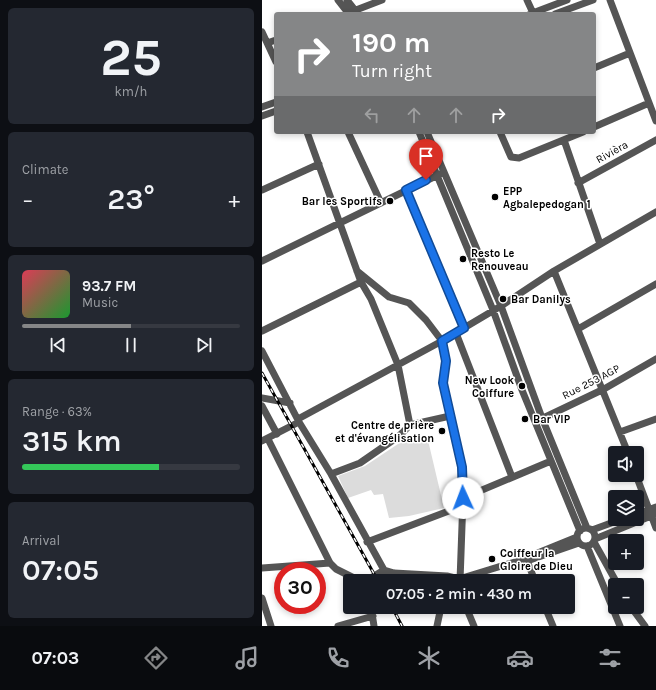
<!DOCTYPE html>
<html lang="en">
<head>
<meta charset="utf-8">
<style>
  :root { --surface:#171b24; --page:#242831; --text:#f1f3f6; --muted:#9ea1a6; --line:#363941; --accent:#858687 }
  body { margin:0; font-family:Karla,sans-serif; background:var(--page); color:var(--text); height:100vh; display:flex; flex-direction:column; font-size:15px; white-space:nowrap }
  * { box-sizing:border-box; margin:0 }
  p { font-size:13px; color:var(--muted) }
  .icon { flex:none; width:22px; height:22px; fill:none; stroke:currentColor; stroke-width:2; stroke-linecap:round; stroke-linejoin:round }
  .map { position:relative; flex:1; overflow:hidden }
  .drawer { display:flex; flex-direction:column; gap:8px; padding:8px; background:#0d0f14; width:262px }
  .drawer>* { flex:none }
  .hud { position:absolute; left:12px; top:12px; width:322px; height:122px; border-radius:4px; box-shadow:0 2px 6px #0003; background:#858687; color:#fff; overflow:hidden }
  .buttons { position:absolute; left:346px; top:446px; display:grid; gap:8px }
  .buttons a { display:grid; place-items:center; width:36px; height:36px; border-radius:4px; background:var(--surface); box-shadow:0 2px 6px #0003; font-size:20px }
  .speed { position:absolute; left:12px; top:562px; display:flex; gap:8px; font-size:20px; font-weight:700; text-align:center }
  .speed>* { display:grid; place-content:center; width:52px; height:52px; border-radius:50%; background:var(--surface); box-shadow:0 2px 6px #0003; line-height:1 }
  .speed .limit { border:6px solid #d22; background:#fff; color:#111 }
  .pin { position:absolute; display:grid; place-items:center; width:34px; height:34px; color:#fff; margin:-41px -17px; border-radius:50% 50% 50% 0; rotate:-45deg; box-shadow:0 0 4px #0007 }
  .pin .icon { rotate:45deg }
  .me { position:absolute; width:44px; margin:-22px; rotate:358deg; stroke-linejoin:round; filter:drop-shadow(0 0 3px #0008) }
  .turn { display:flex; align-items:center; gap:14px; height:84px; padding:0 12px; font-size:18px }
  .turn .icon { width:52px; height:52px; stroke-width:2.5 }
  .turn b { display:block; font-size:28px; line-height:34px }
  .lanes { display:flex; align-items:center; height:38px; padding:0 12px; background:#0003; justify-content:center; gap:20px; direction:ltr }
  .lanes .off { opacity:.35 }
  .big { font-size:30px; font-weight:600; line-height:1.1 }
  .drawer .tile { flex:1; display:flex; flex-direction:column; justify-content:center; gap:6px; min-width:0; padding:0 14px; border-radius:6px; background:var(--page) }
  .drawer .dial { align-items:center; gap:0 }
  .dial b { font-size:52px; line-height:1 }
  .song { display:flex; align-items:center; gap:12px }
  .cover { width:48px; height:48px; border-radius:6px; background:linear-gradient(135deg,hsl(350 70% 55%),hsl(130 70% 35%)) }
  .played { height:4px; border-radius:2px; background:linear-gradient(90deg,var(--accent) 50%,var(--line) 50%) }
  .keys { display:flex; justify-content:space-around; direction:ltr }
  .heat { display:flex; justify-content:space-between; align-items:center; font-size:22px; direction:ltr }
  .charge { height:6px; border-radius:3px; background:linear-gradient(90deg,#34c759 63%,var(--line) 0) }
  .trip { position:absolute; left:81px; top:574px; width:232px; height:40px; border-radius:4px; background:var(--surface); box-shadow:0 2px 6px #0003; font-weight:600; line-height:40px; text-align:center }
  .dock { display:flex; height:64px; justify-content:space-around; align-items:center; background:#090b0e; color:var(--muted) }
  .dock .icon { width:28px; height:28px }
  .dock .on { color:var(--accent) }
  .dock b { font-size:18px; color:var(--text) }
  main { display:flex; flex:1; min-height:0 }
  .map>svg:first-child { display:block }
  .green { fill:#dcdcdc }
  .lines { fill:none; stroke-linecap:round; stroke-linejoin:round }
  .minor { stroke:#555; stroke-width:7 }
  .rail-casing { stroke:#000; stroke-width:3 }
  .rail { stroke:#fff; stroke-width:1.5; stroke-dasharray:4.5; stroke-linecap:butt }
  .route-casing { stroke:#114b97; stroke-width:10 }
  .route { stroke:#1a73e8; stroke-width:7 }
  .poi-dot { fill:#000; stroke:#fff; stroke-width:1.5 }
  .labels { text-anchor:middle; dominant-baseline:central; stroke-width:3; stroke-linejoin:round; paint-order:stroke }
  .street-label { font-size:11px; fill:#000; stroke:#fff }
  .poi-label { font-size:11px; font-weight:bold; fill:#000; stroke:#fff; text-anchor:start }
</style>
</head>
<body>
<main>
<section class="drawer">
<div class="tile dial"><b>25</b><p>km/h</p></div>
<div class="tile"><p>Climate</p>
<div class="heat"><a>−</a><b class="big">23°</b><a>+</a></div>
</div>
<div class="tile">
<div class="song"><i class="cover"></i><div><b>93.7 FM</b><p>Music</p></div></div>
<div class="played"></div>
<div class="keys"><svg class="icon" aria-label="previous" viewBox="0 0 24 24"><path d="M18 5L8 12l10 7zM5 5v14"/></svg><svg class="icon" aria-label="pause" viewBox="0 0 24 24"><path d="M8 5v14M16 5v14"/></svg><svg class="icon" aria-label="next" viewBox="0 0 24 24"><path d="M6 5l10 7-10 7zM19 5v14"/></svg></div>
</div>
<div class="tile"><p>Range · 63%</p><b class="big">315 km</b><div class="charge"></div></div>
<div class="tile"><p>Arrival</p><b class="big">07:05</b></div>
</section>
<div class="map">
<svg width="394" height="626" viewBox="0 0 394 626">
  <rect width="100%" height="100%" fill="#fff"/>
  <path class="green" d="M165,436L182,508L147,516L127,518L121,494L112,495L109,490L86,498L76,476L103,466L142,440Z"/>
  <g class="lines">
    <path class="minor" d="M76,0L87,14
      M85,0L96,14
      M265,0L271,13
      M348,0L394,121
      M94,10L120,0
      M268,14L305,0
      M293,14L331,0
      M0,32L14,62
      M5,43L14,40
      M332,68L368,53
      M0,107L14,102
      M0,116L14,111
      M332,127L387,103
      M45,132L99,282L109,299L136,365L148,425
      M86,132L119,203
      M157,132L231,310L260,390L318,531
      M165,132L239,306L280,418L325,528
      M238,132L249,157L257,158L321,132
      M302,140L338,244
      M316,183L394,140
      M0,190L57,164
      M144,190L202,328
      M0,261L178,174
      M95,271L127,297L147,303L164,320L180,341L184,361L181,383L200,467L201,498L198,581
      M292,271L366,453
      M316,329L394,284
      M0,331L99,282
      M194,333L250,477
      M0,351L37,422L69,474L122,570L132,573L185,576L197,579L256,561L315,537
      M0,398L28,403
      M0,406L15,434
      M36,419L180,341L239,306L292,271L394,212
      M277,420L342,389L394,359
      M358,432L394,419
      M6,439L68,563L74,569L98,581
      M0,441L37,422
      M69,474L98,463L137,436L148,425L188,416
      M374,475L394,528
      M201,498L289,461
      M375,514L394,507
      M315 537a9 9 0 1 1 18 0a9 9 0 1 1-18 0Z
      M330,530L360,519
      M333,539L394,514
      M105,542L200,506
      M332,542L356,585
      M325,546L358,626
      M264,558L273,581
      M257,561H265L317,543
      M0,568L68,563
      M104,581L122,570
      M0,598L9,626
      M109,607L112,626
      M204,607L212,626
      M283,607L291,626
      M369,607L383,626
      M76,626L111,616
      M175,626L179,607"/>
    <defs>
      <path id="rail" d="M0,373L116,581
        M130,607L140,626"/>
    </defs>
    <use href="#rail" class="rail-casing"/>
    <use href="#rail" class="rail"/>
  </g>
  <g class="lines">
    <defs>
      <path id="route" d="M164,180L144,190L202,328L180,341L184,361L181,383L200,467L201,498"/>
    </defs>
    <use href="#route" class="route-casing"/>
    <use href="#route" class="route"/>
  </g>
  <g class="poi-dot">
    <circle cx="233" cy="197" r="4"/>
    <circle cx="128" cy="201" r="4"/>
    <circle cx="201" cy="259" r="4"/>
    <circle cx="241" cy="299" r="4"/>
    <circle cx="260" cy="386" r="4"/>
    <circle cx="263" cy="419" r="4"/>
    <circle cx="180" cy="431" r="4"/>
    <circle cx="230" cy="559" r="4"/>
  </g>
  <g class="labels">
    <g class="street-label">
      <text transform="translate(350 152) rotate(-29)">Rivièra</text>
      <text transform="translate(329 382) rotate(-27)">Rue 253 AGP</text>
    </g>
    <g class="poi-label">
      <text x="241" y="191">EPP<tspan x="241" dy="13">Agbalepedogan 1</tspan></text>
      <text x="120" y="201" text-anchor="end">Bar les Sportifs</text>
      <text x="209" y="253">Resto Le<tspan x="209" dy="13">Renouveau</tspan></text>
      <text x="249" y="299">Bar Danilys</text>
      <text x="252" y="380" text-anchor="end">New Look<tspan x="252" dy="13">Coiffure</tspan></text>
      <text x="271" y="419">Bar VIP</text>
      <text x="172" y="425" text-anchor="end">Centre de prière<tspan x="172" dy="13">et d'évangélisation</tspan></text>
      <text x="238" y="553">Coiffeur la<tspan x="238" dy="13">Gloire de Dieu</tspan></text>
    </g>
  </g>
</svg>
<div class="buttons">
<a><svg class="icon" aria-label="sound" viewBox="0 0 24 24"><path d="M4 9h4l5-4v14l-5-4H4zM17 9q2 3 0 6"/></svg></a>
<a><svg class="icon" aria-label="layers" viewBox="0 0 24 24"><path d="M12 4l9 5-9 5-9-5zM3 14l9 5 9-5"/></svg></a>
<a>+</a>
<a>−</a>
</div>
<div class="speed"><div class="limit">30</div></div>
<div class="pin" style="left:164px;top:180px;background:#d93025"><svg class="icon" aria-label="arrive" viewBox="0 0 24 24"><path d="M6 21V4h12l-3 4 3 4H6"/></svg></div>
<svg class="me" style="left:201px;top:498px" viewBox="-20 -20 40 40"><circle r="19" fill="#fff"/><path d="M0-13L10 11 0 6-10 11z" fill="#1a73e8"/></svg>
<div class="trip">07:05 · 2 min · 430 m</div>
<div class="hud">
<div class="turn"><svg class="icon" aria-label="right" viewBox="0 0 24 24"><path d="M7 20v-9h11M14 6l5 5-5 5"/></svg><div><b>190 m</b>Turn right</div></div>
<div class="lanes"><svg class="icon off" aria-label="left" viewBox="0 0 24 24"><path d="M17 20v-9H6M10 6l-5 5 5 5"/></svg><svg class="icon off" aria-label="ahead" viewBox="0 0 24 24"><path d="M12 20V5M6 11l6-6 6 6"/></svg><svg class="icon off" aria-label="ahead" viewBox="0 0 24 24"><path d="M12 20V5M6 11l6-6 6 6"/></svg><svg class="icon" aria-label="right" viewBox="0 0 24 24"><path d="M7 20v-9h11M14 6l5 5-5 5"/></svg></div>
</div>
</div>
</main>
<nav class="dock">
<b>07:03</b>
<svg class="icon on" aria-label="directions" viewBox="0 0 24 24"><path d="M12 3l9 9-9 9-9-9zM9 14v-3h6M13 9l2 2-2 2"/></svg>
<svg class="icon" aria-label="music" viewBox="0 0 24 24"><path d="M9 18V5l10-2v13"/><circle cx="6" cy="18" r="3"/><circle cx="16" cy="16" r="3"/></svg>
<svg class="icon" aria-label="phone" viewBox="0 0 24 24"><path d="M5 4h4l2 5-3 2q2 4 5 5l2-3 5 2v4C11 20 4 13 5 4z"/></svg>
<svg class="icon" aria-label="climate" viewBox="0 0 24 24"><path d="M12 3v18M4 7l16 10M4 17L20 7"/></svg>
<svg class="icon" aria-label="car" viewBox="0 0 24 24"><path d="M5 17H2v-5l4-1 3-4h7l3 4 3 1v5h-3M9 17h6M6 11h13"/><circle cx="7" cy="17" r="2"/><circle cx="17" cy="17" r="2"/></svg>
<svg class="icon" aria-label="filters" viewBox="0 0 24 24"><path d="M4 7h16M4 17h16"/><circle cx="9" cy="7" r="2"/><circle cx="15" cy="17" r="2"/></svg>
</nav>
</body>
</html>
